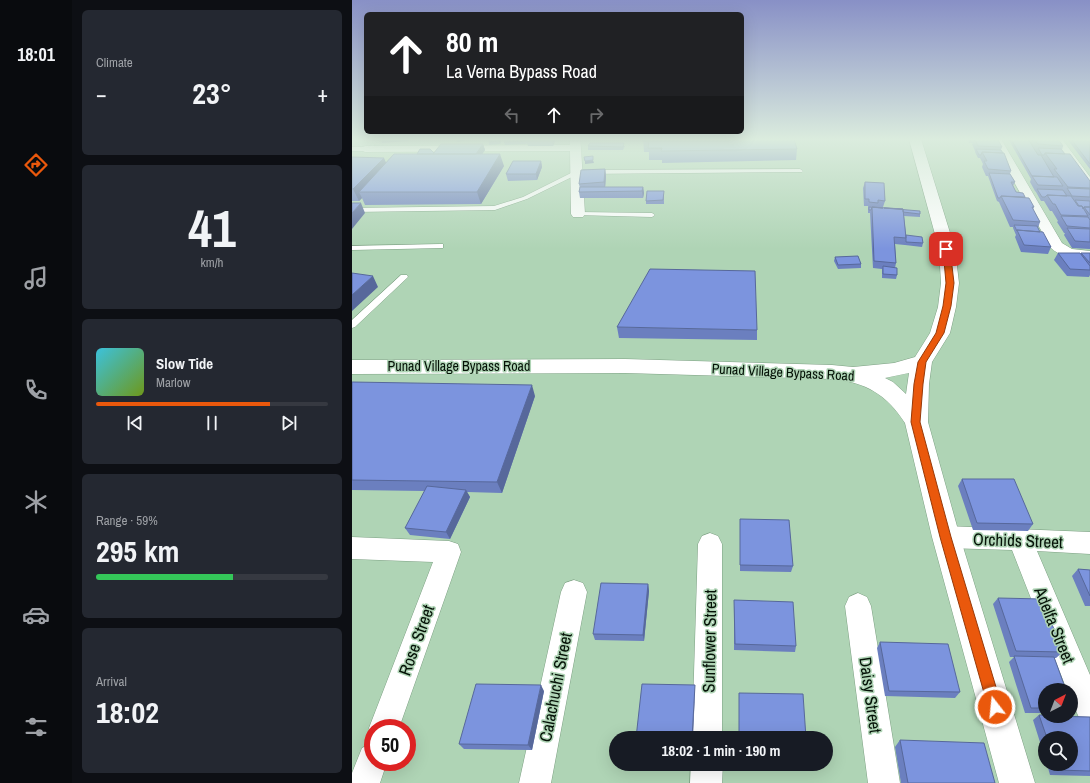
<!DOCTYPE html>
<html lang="en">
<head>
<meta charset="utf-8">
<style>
  :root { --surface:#171b24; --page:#242831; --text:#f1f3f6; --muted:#9ea1a6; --line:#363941; --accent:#ea580c }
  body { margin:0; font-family:"Archivo Narrow",sans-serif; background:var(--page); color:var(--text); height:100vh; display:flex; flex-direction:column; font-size:15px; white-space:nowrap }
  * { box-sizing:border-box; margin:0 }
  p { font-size:13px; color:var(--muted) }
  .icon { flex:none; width:22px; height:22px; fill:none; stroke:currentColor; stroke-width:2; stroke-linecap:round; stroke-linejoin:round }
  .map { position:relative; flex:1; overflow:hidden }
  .side { display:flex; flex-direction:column; gap:10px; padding:10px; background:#0d0f14; width:280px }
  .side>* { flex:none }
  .hud { position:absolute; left:12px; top:12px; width:380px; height:122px; border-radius:6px; box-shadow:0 4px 16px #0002; background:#202124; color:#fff; overflow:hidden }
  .needle { width:26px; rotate:42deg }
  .fabs { position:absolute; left:686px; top:683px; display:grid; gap:8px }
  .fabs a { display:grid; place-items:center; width:40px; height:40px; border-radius:50%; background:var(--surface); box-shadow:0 4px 16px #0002; font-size:20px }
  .speed { position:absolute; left:12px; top:719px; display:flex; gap:8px; font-size:20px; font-weight:700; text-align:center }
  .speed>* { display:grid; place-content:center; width:52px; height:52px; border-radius:50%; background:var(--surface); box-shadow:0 4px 16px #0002; line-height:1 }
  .speed .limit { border:6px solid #d22; background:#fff; color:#111 }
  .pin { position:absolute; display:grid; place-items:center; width:34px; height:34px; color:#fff; margin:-17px; border-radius:8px; box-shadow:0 2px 6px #0006 }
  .me { position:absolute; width:44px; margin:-22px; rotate:344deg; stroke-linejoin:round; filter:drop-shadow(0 0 3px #0008) }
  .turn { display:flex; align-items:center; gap:14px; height:84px; padding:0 16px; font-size:18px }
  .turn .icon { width:52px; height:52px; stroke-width:2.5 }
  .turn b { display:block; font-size:28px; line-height:34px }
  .lanes { display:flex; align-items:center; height:38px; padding:0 16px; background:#0003; justify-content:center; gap:20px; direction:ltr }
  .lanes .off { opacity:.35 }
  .big { font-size:30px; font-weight:800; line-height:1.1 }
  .side .tile { flex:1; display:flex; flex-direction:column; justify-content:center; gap:6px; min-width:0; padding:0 14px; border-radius:6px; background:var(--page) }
  .side .dial { align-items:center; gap:0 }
  .dial b { font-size:52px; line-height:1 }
  .song { display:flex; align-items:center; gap:12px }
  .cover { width:48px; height:48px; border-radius:6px; background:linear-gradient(135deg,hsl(190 70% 55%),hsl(80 70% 35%)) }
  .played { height:4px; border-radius:2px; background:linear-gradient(90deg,var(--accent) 75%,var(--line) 75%) }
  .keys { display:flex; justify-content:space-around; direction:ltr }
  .heat { display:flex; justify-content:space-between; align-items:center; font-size:22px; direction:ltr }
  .charge { height:6px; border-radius:3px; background:linear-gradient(90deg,#34c759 59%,var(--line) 0) }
  .trip { position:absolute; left:257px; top:731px; width:224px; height:40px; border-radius:20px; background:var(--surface); box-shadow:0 4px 16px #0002; font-weight:800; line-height:40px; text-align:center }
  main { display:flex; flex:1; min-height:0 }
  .dock { display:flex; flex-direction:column; width:72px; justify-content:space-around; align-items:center; background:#090b0e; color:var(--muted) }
  .dock .icon { width:28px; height:28px }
  .dock .active { color:var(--accent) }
  .dock b { font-size:18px; color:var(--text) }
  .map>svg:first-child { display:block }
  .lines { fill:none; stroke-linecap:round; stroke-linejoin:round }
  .lane-casing { stroke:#7da083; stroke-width:1 }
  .street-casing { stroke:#7da083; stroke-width:1 }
  .secondary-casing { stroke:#7da083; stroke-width:1 }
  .lane { fill:#fff; fill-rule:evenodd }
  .street { fill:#fff; fill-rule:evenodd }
  .secondary { fill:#fff; fill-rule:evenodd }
  .wall { fill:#6b7fbf }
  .shaded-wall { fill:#57689b }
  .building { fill:#7c94de; stroke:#57689b }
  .route { fill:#ea580c; stroke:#983908 }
  .labels { text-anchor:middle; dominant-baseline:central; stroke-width:3; stroke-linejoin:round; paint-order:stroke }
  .street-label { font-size:14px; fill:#051207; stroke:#afd4b5 }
  .near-street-label { font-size:17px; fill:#051207; stroke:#afd4b5 }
</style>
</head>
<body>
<main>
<nav class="dock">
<b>18:01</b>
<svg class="icon active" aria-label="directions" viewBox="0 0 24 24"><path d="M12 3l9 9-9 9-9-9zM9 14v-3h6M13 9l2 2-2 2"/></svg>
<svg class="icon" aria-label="music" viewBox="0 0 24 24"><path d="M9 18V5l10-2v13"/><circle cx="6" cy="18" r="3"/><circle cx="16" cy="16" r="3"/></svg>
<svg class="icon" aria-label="phone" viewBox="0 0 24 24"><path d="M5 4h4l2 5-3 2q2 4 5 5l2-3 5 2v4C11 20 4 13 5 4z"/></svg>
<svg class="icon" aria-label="climate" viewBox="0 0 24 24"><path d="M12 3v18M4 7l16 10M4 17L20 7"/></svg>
<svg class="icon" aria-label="car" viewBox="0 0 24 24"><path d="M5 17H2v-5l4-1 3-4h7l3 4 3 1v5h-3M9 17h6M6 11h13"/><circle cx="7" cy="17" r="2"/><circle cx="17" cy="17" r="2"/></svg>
<svg class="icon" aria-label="filters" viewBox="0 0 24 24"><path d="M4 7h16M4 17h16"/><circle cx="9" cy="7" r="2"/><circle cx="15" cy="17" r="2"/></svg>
</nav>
<section class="side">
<div class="tile"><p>Climate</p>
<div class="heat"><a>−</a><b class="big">23°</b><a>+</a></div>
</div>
<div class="tile dial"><b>41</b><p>km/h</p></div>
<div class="tile">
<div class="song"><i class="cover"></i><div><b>Slow Tide</b><p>Marlow</p></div></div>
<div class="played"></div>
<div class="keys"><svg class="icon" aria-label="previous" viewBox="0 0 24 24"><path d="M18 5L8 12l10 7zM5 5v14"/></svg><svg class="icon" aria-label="pause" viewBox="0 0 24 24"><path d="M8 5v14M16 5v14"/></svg><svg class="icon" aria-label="next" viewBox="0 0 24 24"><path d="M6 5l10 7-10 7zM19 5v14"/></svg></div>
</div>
<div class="tile"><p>Range · 59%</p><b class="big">295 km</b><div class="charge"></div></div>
<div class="tile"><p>Arrival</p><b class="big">18:02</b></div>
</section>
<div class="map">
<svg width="738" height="783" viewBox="0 0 738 783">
  <rect width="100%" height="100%" fill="#afd4b5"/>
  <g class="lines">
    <defs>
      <path id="lane" d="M0,147H13L16,149L13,151H0Z
        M448,169L451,171L450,172L226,174L175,199L143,210L0,212V208L142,206L171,197L225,170Z
        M226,212L300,213L303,215L300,217L224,215L223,214Z
        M88,244H91V248L0,250V246Z
        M49,275H55L56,277L3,327L0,328V320Z"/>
      <path id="street" d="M218,139H228L229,148L233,214L231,217H221L219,214L218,151L13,152L7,149L13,146L218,145Z
        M638,139H649L710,243L720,249L738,251V259C724,259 710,258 699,248Z
        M699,139H710L738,177V189L734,188Z
        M594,526L738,532V554L685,551L738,675V725L728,720L719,699V690H715L660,550L594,548L586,544L582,537L586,530Z
        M358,533L366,536L370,544V738H340L346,544L350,536Z
        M0,537L97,541L106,544L109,552L47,728H21V738L17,728L81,562L0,559Z
        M222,580L231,583L235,592L199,783H167L209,592L213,583Z
        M506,593L515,597L519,606L548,783H516L493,606L497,597Z
        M21,743V762H35L28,783H0V773L10,748Z
        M339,764H371L370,783H338Z"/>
      <path id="secondary" d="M557,139H569L603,249L607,283L604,307L598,333L580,362L577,384L576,422L608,537L683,783H647L580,537L553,423C535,395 514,382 480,379L273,373L0,374V360L273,359L480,365L501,367L542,363L563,357L578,333L586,307L589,283L587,249ZM557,373L554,394L541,382L533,378Z"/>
    </defs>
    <use href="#lane" class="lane-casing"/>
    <use href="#street" class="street-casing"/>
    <use href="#secondary" class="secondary-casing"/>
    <use href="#lane" class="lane"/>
    <use href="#street" class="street"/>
    <use href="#secondary" class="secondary"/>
  </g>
  <path class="wall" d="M138,139H150L148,144L137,145V142Z
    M154,139H204L201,146H176L175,143L174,144L153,145L152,142Z
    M291,139L445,149L444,160L310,163V160H297V152H292Z
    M616,139L646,140L650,147L649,150L659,171L658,174L663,182L661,186L664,192L673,197L682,207L681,209L688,222L686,228L688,232L699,247L696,254L669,252L663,237L664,235L661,228V227H658L647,202L645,201L636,176H634L630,167L631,164L628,158H626L623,152V151L620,144L621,143H617Z
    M656,139H676L679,144V143L677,139H706L711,146L710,150L713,154L738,181V249L720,248L712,235L713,233H712L705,222L706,221L700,211H698L692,201H689L684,192L683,191L678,182L679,179L658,142Z
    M715,139H738V169Z
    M131,144L133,150L130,154L152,166L129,204L13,205L10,198L7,201H0V157L34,163L65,154L82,153Z
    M236,146H273L271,150H236Z
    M189,161L190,167L185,180L156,181L154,174Z
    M253,169L254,176L253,187H291L292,193L291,198H228L227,192L228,189L227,184Z
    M513,182L533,201L531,207H525L568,214V217L552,216L554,235L571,243L570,247L553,245L543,244L544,263L543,268L545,275L544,279L530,278V269L521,268L518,213H516V206H512L511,188Z
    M312,194V204H294V201Z
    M706,253L729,254V253H738V275L737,277L715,276L702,260Z
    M483,257L509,264V268L486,269L482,261Z
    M265,327L405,330V340L267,338Z
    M0,382L183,396L150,493L115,492L118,497L98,539L58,535L53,528L73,491L0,490Z
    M610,479L681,524L676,531L621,530L606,486Z
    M388,519L441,566L439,572L388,571Z
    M726,569L738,570V606H733L720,576Z
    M296,584L297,591L292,641L243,640L241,634Z
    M646,598L711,652L704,658H702L693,690V713H673L657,662L662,657H658L641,604Z
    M382,606L444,646L443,652L382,650Z
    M528,642L608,692L603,698L533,696L525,648Z
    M192,691L180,750L112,749L107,744Z
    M687,715L738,717V776L698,775L695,764H719V738H693V758L681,720Z
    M548,740L643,783H549L543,747Z"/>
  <path class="shaded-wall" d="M29,139H56V141L30,143Z
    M104,139H119L105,142Z
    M148,139H150L148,144L147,141Z
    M200,139H204L201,146L200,140Z
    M131,144L133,150L123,165L121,159Z
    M148,154L152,166L129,204L125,192Z
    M32,158L37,169L7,192L10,198L7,201L1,189Z
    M241,160L242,163L233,164V161Z
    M189,161L190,167L185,180L184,174Z
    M253,169L254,176L253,189L252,182Z
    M291,187L292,193L291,198L290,191Z
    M9,203L13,213L0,229V213Z
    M21,276L26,287L0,311V295Z
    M180,385L183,396L150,493L145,482Z
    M114,490L118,497L98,539L94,532Z
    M296,584L297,591L292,641L291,635Z
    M189,685L192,691L180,750L176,745Z
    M343,685V691L341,738H340Z"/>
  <path class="building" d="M138,139H148L147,141L137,142Z
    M154,139H174L173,141L152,142Z
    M174,139H200L174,140Z
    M291,139H442L445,149L309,151L310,148H296L297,141H290Z
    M623,139L646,140L650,147L626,146Z
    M659,139H676L686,155H689L702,177L680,176Z
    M682,139H706L711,146L686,144Z
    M719,139H738V164Z
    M238,143H272L271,147L236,146Z
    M89,144H131L124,154H81Z
    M686,148L709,149L713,154L693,153L692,155H690Z
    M68,149H78L82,153L81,154H65Z
    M624,149L649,150L651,153L630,152L629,155H627Z
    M630,152L652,153L659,171L636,169L632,161H635Z
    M693,153L718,154L738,181V188L716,187L702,169H705Z
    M42,154H148L125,192H7Z
    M241,156V160L233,161L232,157Z
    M0,157L32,158L1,189H0Z
    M161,161H189L184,174H154Z
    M253,169L252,182L227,184L229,170Z
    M637,173L658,174L663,182H659L664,192L671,193L673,197L649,196L648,198H646Z
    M680,176L705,177L711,186L686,185Z
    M513,182L532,183L533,201L526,200V203L517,202V199H513Z
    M228,187H291L290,191L227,192Z
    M715,188L738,189V197L720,196Z
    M685,189L711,190L715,196L695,195L693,197H690Z
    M295,191H312L311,200L294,201Z
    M695,195L719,196L726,206H730L736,216L709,215L703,204H701Z
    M649,196L677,198L682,207H680L688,222L661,220Z
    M723,200L738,201V207H732L731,209L730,206H727Z
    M0,203H9L0,213Z
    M517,207L530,208H531L520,207L519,210H517Z
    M520,207L551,209L554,238L542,237L544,263L522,261Z
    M732,207H738V215Z
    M532,208L568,211V214L551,212V209Z
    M709,216L736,217L738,220V228L715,226Z
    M662,225L685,226L688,232L665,230V231Z
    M715,228L738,229V242L723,241Z
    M665,230L691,232L699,247L672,245Z
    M554,235L570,237L571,243L554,242Z
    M706,253H728L738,266V270L718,269Z
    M729,253H738V263Z
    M506,256L509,264L486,265L483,257Z
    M531,266L545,268V275L531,274Z
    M298,269L403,271L405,330L265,327Z
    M0,273L21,276L0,295Z
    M0,382L180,385L145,482L0,480Z
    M610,479H662L681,524L625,523Z
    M75,486L114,490L94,532L53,528Z
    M388,519L437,520L441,566L388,565Z
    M726,569L738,570V596Z
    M249,583L296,584L291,635L241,634Z
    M646,598L690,599L711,652L664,651Z
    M382,600L441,602L444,646L383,644Z
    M528,642L596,644L608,692L537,691Z
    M662,656L702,657L714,690H693V708H679Z
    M124,684L189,685L176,745L107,744Z
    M290,684L343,685L340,738H284Z
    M387,693L451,694L454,738H387Z
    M719,703L721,709H719Z
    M687,715H693V716L738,717V771L705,770L703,764H719V738H695Z
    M548,740L632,743L643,783H556Z"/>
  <linearGradient id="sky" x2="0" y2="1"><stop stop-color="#8890c6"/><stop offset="0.56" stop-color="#dbecde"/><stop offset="1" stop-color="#dbecde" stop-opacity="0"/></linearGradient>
  <rect width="738" height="249" fill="url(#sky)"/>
  <path class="route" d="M594,247L598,249L602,283L599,306L592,333L574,362L571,384L568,422L599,537L650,707L648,712L643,714L638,712L636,707L588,537L559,422L562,384L566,362L584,333L591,306L594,283L591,249Z"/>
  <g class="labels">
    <g class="street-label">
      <text x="107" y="366">Punad Village Bypass Road</text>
      <text transform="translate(431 372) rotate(3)">Punad Village Bypass Road</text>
    </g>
    <g class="near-street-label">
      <text transform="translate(666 540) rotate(2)">Orchids Street</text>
      <text transform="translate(703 625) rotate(68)">Adelfa Street</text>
      <text transform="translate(64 640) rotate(-70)">Rose Street</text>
      <text transform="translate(357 641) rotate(-89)">Sunflower Street</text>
      <text transform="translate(203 687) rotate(-79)">Calachuchi Street</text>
      <text transform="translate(519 695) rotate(82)">Daisy Street</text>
    </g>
  </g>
</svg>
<div class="fabs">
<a><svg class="needle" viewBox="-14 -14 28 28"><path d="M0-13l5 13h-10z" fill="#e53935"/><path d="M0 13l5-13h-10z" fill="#9ea1a6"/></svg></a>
<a><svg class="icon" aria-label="search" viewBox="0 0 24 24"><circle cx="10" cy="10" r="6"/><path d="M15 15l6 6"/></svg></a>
</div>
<div class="speed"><div class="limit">50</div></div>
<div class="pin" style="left:594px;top:249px;background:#d93025"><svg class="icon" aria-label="arrive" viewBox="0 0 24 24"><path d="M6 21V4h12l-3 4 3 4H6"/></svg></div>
<svg class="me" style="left:643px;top:707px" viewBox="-20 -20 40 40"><circle r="17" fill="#ea580c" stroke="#fff" stroke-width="3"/><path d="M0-11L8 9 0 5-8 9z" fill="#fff"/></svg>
<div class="trip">18:02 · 1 min · 190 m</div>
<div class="hud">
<div class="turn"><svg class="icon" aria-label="ahead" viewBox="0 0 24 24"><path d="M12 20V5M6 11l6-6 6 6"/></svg><div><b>80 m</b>La Verna Bypass Road</div></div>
<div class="lanes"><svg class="icon off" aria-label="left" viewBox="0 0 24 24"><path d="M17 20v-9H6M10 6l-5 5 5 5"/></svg><svg class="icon" aria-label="ahead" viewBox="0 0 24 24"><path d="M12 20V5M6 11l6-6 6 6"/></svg><svg class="icon off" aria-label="right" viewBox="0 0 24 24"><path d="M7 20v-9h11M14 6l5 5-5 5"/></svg></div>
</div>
</div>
</main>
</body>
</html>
